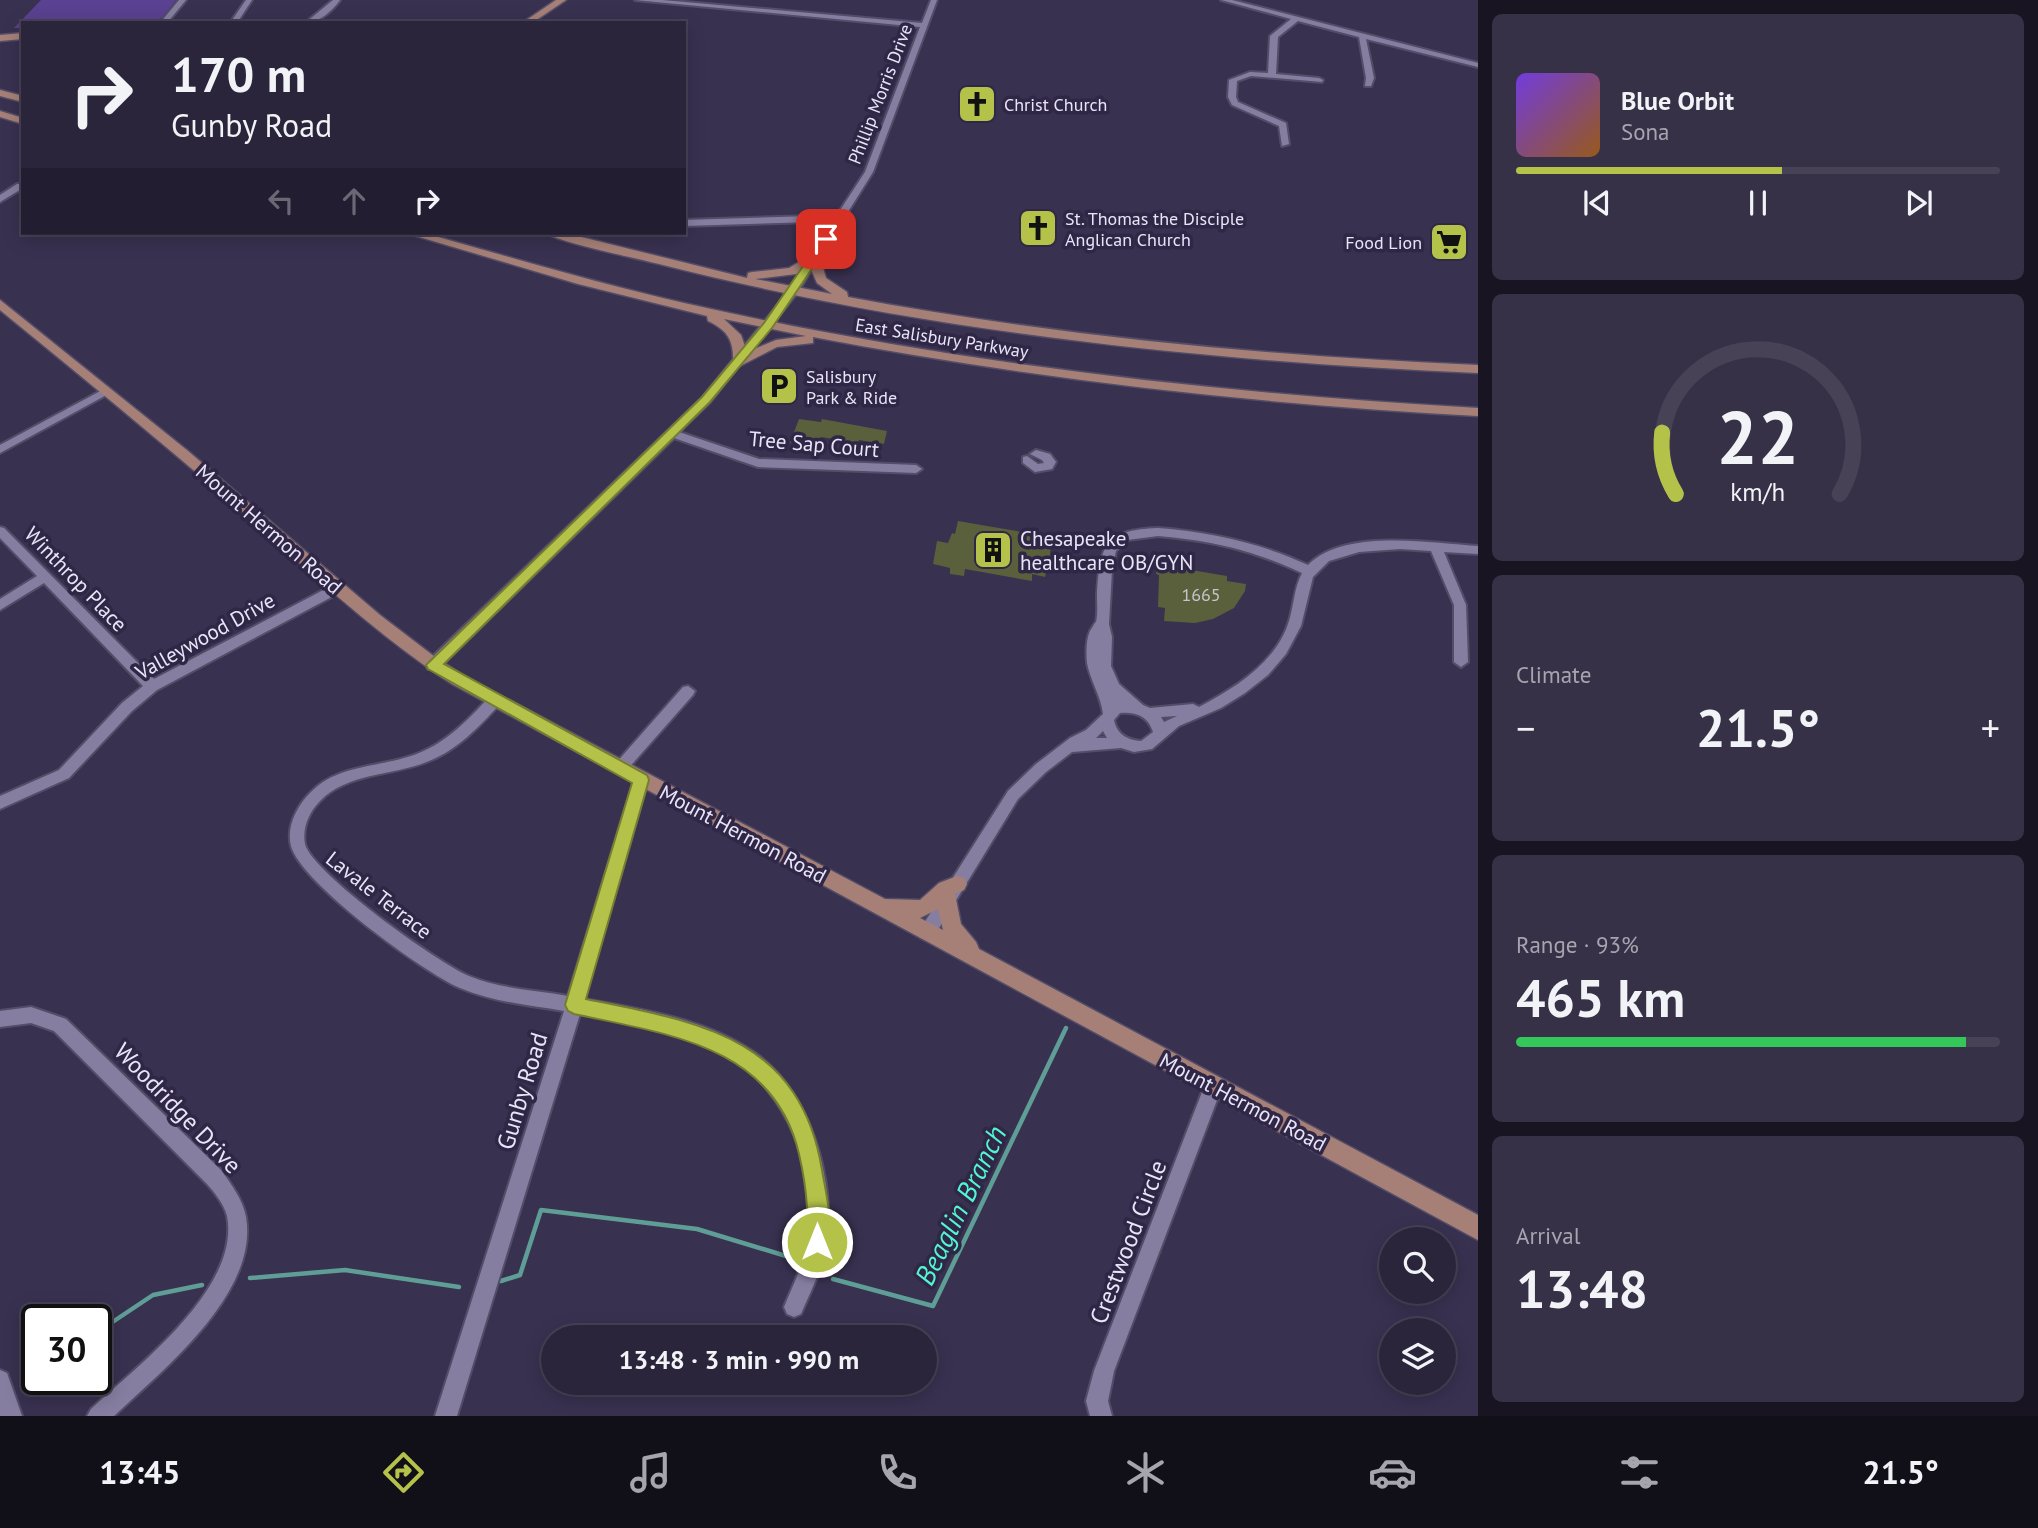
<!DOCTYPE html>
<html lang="en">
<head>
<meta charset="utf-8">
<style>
  :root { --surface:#2b253c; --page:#373147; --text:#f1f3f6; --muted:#a6a5af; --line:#474256; --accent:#b4c24a }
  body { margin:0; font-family:"PT Sans",sans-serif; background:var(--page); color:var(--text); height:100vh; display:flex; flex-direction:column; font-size:26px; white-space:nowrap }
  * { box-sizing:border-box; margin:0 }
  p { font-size:23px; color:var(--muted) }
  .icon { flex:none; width:38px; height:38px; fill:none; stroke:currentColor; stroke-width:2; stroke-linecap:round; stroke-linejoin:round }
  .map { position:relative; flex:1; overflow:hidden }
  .panel { display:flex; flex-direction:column; gap:14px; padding:14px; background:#181421; width:560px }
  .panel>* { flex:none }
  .hud { position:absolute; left:21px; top:21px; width:665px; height:214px; border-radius:0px; box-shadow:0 4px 18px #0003,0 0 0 2px var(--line); background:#2b253c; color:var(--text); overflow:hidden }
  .fabs { position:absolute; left:1379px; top:1227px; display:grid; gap:14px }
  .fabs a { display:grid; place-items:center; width:77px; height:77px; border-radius:50%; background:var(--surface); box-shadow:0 4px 18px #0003,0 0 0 2px var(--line); font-size:35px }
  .speed { position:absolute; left:21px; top:1304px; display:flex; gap:14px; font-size:35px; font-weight:700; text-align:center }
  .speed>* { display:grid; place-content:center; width:91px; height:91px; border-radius:50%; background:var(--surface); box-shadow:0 4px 18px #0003,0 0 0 2px var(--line); line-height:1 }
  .speed .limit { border:4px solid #111; border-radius:10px; background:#fff; color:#111 }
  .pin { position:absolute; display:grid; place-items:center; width:60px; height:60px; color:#fff; margin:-30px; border-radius:14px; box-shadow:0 4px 10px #0006 }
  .me { position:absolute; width:77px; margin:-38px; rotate:0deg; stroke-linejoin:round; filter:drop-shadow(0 0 5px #0008) }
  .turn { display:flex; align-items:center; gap:24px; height:147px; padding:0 35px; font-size:32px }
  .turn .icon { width:91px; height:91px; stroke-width:2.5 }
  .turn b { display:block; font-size:49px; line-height:60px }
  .lanes { display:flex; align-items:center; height:66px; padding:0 35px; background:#0003; justify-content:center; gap:35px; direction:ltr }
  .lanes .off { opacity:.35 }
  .big { font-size:52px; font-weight:700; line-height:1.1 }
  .panel .tile { flex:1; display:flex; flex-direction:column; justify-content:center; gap:10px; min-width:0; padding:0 24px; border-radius:10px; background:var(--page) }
  .panel .dial { align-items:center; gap:0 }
  .dial svg { height:182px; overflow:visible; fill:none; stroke:var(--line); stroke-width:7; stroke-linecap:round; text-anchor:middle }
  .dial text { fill:var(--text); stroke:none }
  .song { display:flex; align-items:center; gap:21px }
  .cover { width:84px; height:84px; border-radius:10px; background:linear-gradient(135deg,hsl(260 70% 55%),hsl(30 70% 35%)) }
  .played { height:7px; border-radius:4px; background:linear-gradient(90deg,var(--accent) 55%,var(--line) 55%) }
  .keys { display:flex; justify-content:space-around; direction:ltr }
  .heat { display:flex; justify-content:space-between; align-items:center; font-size:38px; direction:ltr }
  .charge { height:10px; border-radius:5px; background:linear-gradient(90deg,#34c759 93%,var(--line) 0) }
  .trip { position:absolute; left:541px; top:1325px; width:396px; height:70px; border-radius:35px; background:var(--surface); box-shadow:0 4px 18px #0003,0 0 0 2px var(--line); font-weight:700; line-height:70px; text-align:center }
  .menu { display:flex; height:112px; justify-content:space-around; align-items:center; background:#110f18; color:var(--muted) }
  .menu .icon { width:49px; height:49px }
  .menu .active { color:var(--accent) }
  .menu b { font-size:32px; color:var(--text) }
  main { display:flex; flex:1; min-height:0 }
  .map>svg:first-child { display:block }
  .green { fill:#5a4191 }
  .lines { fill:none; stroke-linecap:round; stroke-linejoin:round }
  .stream { stroke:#5e9e96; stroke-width:4.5 }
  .building { fill:#5a5f3c }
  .minor-casing { stroke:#544d68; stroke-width:4 }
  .major-casing { stroke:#544d68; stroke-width:3 }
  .minor { fill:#867ea1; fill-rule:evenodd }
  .major { fill:#a68076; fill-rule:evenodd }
  .route { fill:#b4c24a; stroke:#757e30; stroke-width:2 }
  .labels { text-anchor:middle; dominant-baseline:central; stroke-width:7; stroke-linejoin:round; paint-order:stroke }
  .far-street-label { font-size:18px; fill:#e9e5f9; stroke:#2f2745 }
  .far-poi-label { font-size:18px; fill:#e9e5f9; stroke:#2f2745; text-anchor:start }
  .number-label { font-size:18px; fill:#c5c4ca }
  .street-label { font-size:21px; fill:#e9e5f9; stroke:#2f2745 }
  .poi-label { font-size:21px; fill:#e9e5f9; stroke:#2f2745; text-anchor:start }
  .near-street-label { font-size:24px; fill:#e9e5f9; stroke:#2f2745 }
  .near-water-label { font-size:28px; font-style:italic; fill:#53f6d2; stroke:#2f2745 }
</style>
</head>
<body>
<main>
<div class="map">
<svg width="1478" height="1416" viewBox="0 0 1478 1416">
  <rect width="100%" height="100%" fill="#393150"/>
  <path class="green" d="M41,0H176L162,18L147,23H23V28H14Z"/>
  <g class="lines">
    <path class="stream" d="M250,1278L345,1270L459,1287
      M833,1279L933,1306L1066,1028
      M501,1281L520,1275L541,1210L697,1229L786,1256
      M96,1333L153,1295L202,1285"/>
  </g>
  <path class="building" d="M799,419L821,422L822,419L887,431L884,444L859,440L858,443L821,437L817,447L790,443Z
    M958,521L1039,535L1038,541L1051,544L1050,556L1055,557L1054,566L1048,565L1045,577L1032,574V581L965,569L964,576L950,574V568L933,564L937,541L948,543L952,533L955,534Z
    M1157,561L1179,564V568L1227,576V581L1246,584L1245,591L1234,608L1213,619L1195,623L1164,621L1165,608L1158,607L1159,575L1156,574Z"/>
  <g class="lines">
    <defs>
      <path id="minor" d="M179,0H186L167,23H160Z
        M246,0H252L237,23H230Z
        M333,0H340C332,11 319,23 305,23Z
        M635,0H662L922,23L931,0H937L873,172L797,293L710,402L679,432L759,459L916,465L922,469L916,473L758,467L674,438L438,669H428L426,665L428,661L702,398L790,290L832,223L812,222L684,226V220L812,216L835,218L865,172L920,27Z
        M1221,0H1232L1478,63V67L1366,39L1374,78L1371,86H1365L1366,78L1359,37L1298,21L1278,37L1276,74L1319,78L1323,80L1322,82L1251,76L1237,81L1236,97L1238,102L1286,123L1289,144L1282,146L1279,126L1232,105L1228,97L1229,80L1250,72L1268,73L1270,36L1291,19Z
        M17,184H23V188L0,202V195Z
        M106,388L111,391L110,393L0,453V445Z
        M1036,450L1050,454L1056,462L1052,469L1035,472L1023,463V457L1027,456L1038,464L1044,463L1042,460L1030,454Z
        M0,527L4,528L154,679L331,586L336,585L342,589L341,592L157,690L132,711L69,778L0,809V796L59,770L122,703L143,686L44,583L0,610V599L37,576L0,538Z
        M1158,528C1211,532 1260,543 1308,565C1344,528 1431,543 1478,546V554L1444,552L1466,605L1468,662L1461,667L1454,662V605L1431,551L1400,549L1359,552L1329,561L1313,577L1301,626L1286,654L1268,675L1245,693L1221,708L1179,726L1152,749L1134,752L1121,748L1072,752L1046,772L1018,799L933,938L927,940L921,938L919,933L921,928L1008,791L1036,764L1070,738L1086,730L1103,714C1101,696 1090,680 1087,663C1086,653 1086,640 1090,631C1091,630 1095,622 1096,622C1098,614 1097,603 1097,595C1100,544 1105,530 1158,528ZM1158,536C1214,541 1252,550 1302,573C1294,588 1294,605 1289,621C1276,663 1235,688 1199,707L1193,704L1150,708L1143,705L1119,684L1111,666L1112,637L1109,624L1112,570L1116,551L1127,540ZM1120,713C1136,712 1148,716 1153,732L1141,741C1128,740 1117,735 1114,720ZM1177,716L1164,722L1161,717ZM1103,731L1107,738H1095H1096Z
        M688,686L695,691L693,695L626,771H616L614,767L616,763L683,687Z
        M494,696L501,701L499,705C479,727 457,750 429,761C394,776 348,772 320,801C309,812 302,828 305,844C312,873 438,963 469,976C500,989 535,990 568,996L634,780L636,776H646L648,780L584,999C641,1009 707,1019 755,1053C810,1092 836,1180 826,1244C823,1269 810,1292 801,1314L794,1317L787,1314L784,1307C792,1287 802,1268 807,1247C820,1175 789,1089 724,1053C681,1029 627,1022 580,1014L457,1416H435L564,1011C528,1005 494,1002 460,988C423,972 301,883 291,846C286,827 297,806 310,793C338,763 383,768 419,753C447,742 469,719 489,697Z
        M31,1007L66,1019L221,1170C231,1184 243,1200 246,1217C259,1293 163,1370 114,1416H87L91,1409C137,1366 241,1288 227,1216C224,1204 215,1193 207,1184L54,1031L31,1023L0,1027V1011Z
        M1213,1078L1219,1081L1222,1087L1114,1371L1108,1401L1112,1416H1090L1086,1401L1094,1371L1204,1087L1207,1081Z
        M0,1370L7,1373L22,1416H0Z"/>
      <path id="major" d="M556,0H566L532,23H522Z
        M23,33V39L0,41V35Z
        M0,90L23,96V102L0,96Z
        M0,111L23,118V124L0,117Z
        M406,233H424C510,257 596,283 684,303C945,362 1211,393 1478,408V416C1254,404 1033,379 813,337V343L777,347L740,366L733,362C734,340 727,330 708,321L707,316L578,284ZM724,319L806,336L776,340L747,352L741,335Z
        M546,233H565L747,278L748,273L752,272L789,268L814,253L820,257L826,278L847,292L848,297C1056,336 1266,356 1478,365V373C1204,361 929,332 663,265C641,259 560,243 546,233ZM809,265L817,283L832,294L755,279L796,274Z
        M0,300L188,451L380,615L435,657L464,676L885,899L920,900L939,883L957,876L964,878L967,884L964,890L955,894L961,924L976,942L979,949L1478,1215V1240L452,684C374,633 308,570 238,508C160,441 80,375 0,310ZM938,909L943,930L920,918Z"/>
    </defs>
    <use href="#minor" class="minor-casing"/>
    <use href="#major" class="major-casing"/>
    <use href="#minor" class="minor"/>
    <use href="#major" class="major"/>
  </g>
  <path class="route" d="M823,237L832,239L772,328L710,402L444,664L647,775L649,780L586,999C698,1022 800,1036 822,1170C826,1194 835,1226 825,1249L817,1253L810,1249C804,1236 807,1221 807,1207C806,1190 803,1171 799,1154C774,1045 666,1034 574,1014L568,1011L565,1005L632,783L428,669L426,665L702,397L764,323Z"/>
  <defs>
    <symbol id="church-square" viewBox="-11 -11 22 22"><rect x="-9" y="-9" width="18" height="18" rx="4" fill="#b4c24a" stroke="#2f2745"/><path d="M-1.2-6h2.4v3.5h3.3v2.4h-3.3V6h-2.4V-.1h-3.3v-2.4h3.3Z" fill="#111"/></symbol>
    <symbol id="supermarket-square" viewBox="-11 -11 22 22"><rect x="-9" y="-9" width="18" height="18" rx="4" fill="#b4c24a" stroke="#2f2745"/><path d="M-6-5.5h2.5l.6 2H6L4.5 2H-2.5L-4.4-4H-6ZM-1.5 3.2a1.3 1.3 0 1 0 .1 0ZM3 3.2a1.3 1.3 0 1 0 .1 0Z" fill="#111"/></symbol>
    <symbol id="parking-square" viewBox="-11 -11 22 22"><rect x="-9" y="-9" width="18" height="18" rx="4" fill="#b4c24a" stroke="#2f2745"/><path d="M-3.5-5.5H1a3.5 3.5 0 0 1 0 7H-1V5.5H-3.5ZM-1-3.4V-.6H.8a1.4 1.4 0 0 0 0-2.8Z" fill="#111"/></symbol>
    <symbol id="building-square" viewBox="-11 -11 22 22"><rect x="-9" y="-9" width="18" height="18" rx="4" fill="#b4c24a" stroke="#2f2745"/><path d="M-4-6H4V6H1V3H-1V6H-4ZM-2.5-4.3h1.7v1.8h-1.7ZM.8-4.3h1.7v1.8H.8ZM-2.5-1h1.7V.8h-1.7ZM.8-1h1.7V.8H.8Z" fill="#111"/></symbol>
  </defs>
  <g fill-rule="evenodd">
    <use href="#church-square" x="955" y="82" width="44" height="44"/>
    <use href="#church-square" x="1016" y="206" width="44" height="44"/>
    <use href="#supermarket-square" x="1427" y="220" width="44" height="44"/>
    <use href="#parking-square" x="757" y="364" width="44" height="44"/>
    <use href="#building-square" x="971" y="528" width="44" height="44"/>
  </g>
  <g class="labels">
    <g class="far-street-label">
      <text transform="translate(880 94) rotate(-69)">Phillip Morris Drive</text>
      <text transform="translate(942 338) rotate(9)">East Salisbury Parkway</text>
    </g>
    <g class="far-poi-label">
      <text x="1004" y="104">Christ Church</text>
      <text x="1065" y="218">St. Thomas the Disciple<tspan x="1065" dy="21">Anglican Church</tspan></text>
      <text x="1422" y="242" text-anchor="end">Food Lion</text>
      <text x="806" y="376">Salisbury<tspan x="806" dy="21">Park &amp; Ride</tspan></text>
    </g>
    <g class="number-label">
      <text x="1201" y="594">1665</text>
    </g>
    <g class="street-label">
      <text transform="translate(814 444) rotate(5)">Tree Sap Court</text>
      <text transform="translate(269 529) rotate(41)">Mount Hermon Road</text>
      <text transform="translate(76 579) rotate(46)">Winthrop Place</text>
      <text transform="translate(205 636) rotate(-29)">Valleywood Drive</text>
      <text transform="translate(743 834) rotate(28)">Mount Hermon Road</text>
      <text transform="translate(379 895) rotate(38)">Lavale Terrace</text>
      <text transform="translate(1243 1102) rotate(28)">Mount Hermon Road</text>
    </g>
    <g class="poi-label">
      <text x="1020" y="538">Chesapeake<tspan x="1020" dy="24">healthcare OB/GYN</tspan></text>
    </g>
    <g class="near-street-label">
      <text transform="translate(522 1091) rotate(-73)">Gunby Road</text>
      <text transform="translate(178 1108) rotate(46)">Woodridge Drive</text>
      <text transform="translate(1128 1242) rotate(-69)">Crestwood Circle</text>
    </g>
    <g class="near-water-label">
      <text transform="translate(960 1205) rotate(-64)">Beaglin Branch</text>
    </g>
  </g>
</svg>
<div class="fabs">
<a><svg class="icon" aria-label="search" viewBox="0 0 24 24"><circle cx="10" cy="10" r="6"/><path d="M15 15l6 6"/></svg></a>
<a><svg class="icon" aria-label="layers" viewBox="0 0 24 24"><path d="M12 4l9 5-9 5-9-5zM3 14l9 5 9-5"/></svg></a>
</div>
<div class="speed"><div class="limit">30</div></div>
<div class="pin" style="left:826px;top:239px;background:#d93025"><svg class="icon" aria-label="arrive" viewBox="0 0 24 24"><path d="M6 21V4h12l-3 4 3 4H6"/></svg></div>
<svg class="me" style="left:817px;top:1242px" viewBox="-20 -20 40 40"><circle r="17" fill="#b4c24a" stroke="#fff" stroke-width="3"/><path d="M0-11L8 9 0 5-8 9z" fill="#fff"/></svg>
<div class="trip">13:48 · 3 min · 990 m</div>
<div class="hud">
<div class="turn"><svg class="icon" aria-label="right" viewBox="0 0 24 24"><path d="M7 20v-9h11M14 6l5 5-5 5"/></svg><div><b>170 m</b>Gunby Road</div></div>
<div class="lanes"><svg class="icon off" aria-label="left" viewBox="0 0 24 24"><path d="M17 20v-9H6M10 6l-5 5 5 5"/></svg><svg class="icon off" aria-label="ahead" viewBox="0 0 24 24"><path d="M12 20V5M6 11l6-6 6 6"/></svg><svg class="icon" aria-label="right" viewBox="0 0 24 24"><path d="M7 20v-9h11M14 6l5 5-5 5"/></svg></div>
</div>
</div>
<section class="panel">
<div class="tile">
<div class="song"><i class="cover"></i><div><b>Blue Orbit</b><p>Sona</p></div></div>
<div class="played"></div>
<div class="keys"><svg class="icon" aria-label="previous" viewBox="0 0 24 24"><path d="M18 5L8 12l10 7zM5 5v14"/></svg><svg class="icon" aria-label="pause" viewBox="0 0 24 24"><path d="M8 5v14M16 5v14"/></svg><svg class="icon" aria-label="next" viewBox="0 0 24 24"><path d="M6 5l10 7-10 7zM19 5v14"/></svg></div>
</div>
<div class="tile dial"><svg viewBox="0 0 100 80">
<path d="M14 69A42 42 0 1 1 86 69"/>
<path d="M14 69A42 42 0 0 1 8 42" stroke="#b4c24a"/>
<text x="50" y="56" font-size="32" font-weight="700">22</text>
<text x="50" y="72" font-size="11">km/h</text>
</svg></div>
<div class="tile"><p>Climate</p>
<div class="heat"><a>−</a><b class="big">21.5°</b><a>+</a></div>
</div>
<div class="tile"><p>Range · 93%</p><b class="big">465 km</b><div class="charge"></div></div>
<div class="tile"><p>Arrival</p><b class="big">13:48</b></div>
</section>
</main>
<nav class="menu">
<b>13:45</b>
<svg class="icon active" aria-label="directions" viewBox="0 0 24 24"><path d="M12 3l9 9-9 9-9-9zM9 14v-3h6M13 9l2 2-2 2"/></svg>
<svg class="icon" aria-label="music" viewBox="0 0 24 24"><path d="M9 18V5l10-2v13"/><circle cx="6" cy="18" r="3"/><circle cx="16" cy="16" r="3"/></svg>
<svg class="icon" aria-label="phone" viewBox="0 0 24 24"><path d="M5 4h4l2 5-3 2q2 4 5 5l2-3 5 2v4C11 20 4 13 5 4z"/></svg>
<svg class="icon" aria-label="climate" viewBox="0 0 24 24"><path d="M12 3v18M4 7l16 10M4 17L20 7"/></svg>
<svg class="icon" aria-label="car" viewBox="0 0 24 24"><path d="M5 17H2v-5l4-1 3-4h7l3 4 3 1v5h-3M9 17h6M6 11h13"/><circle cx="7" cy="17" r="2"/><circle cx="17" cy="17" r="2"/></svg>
<svg class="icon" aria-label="filters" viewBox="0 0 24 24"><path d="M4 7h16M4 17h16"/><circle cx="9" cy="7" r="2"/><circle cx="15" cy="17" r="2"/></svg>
<b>21.5°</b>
</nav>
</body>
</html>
